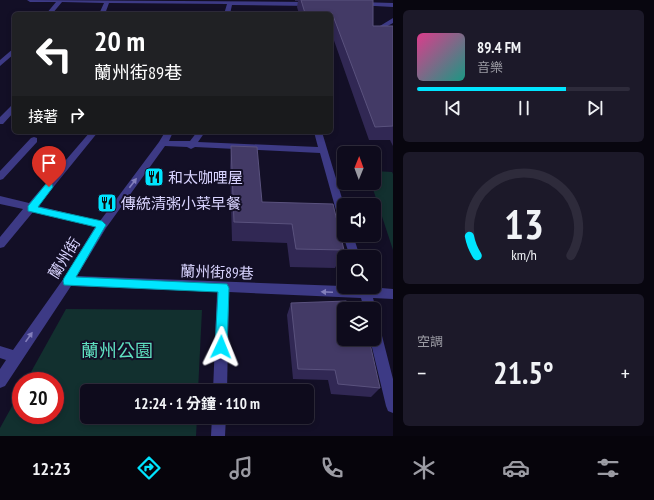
<!DOCTYPE html>
<html lang="zh-TW">
<head>
<meta charset="utf-8">
<style>
  :root { --surface:#0e0b1c; --page:#1c1929; --text:#f1f3f6; --muted:#9b9ba3; --line:#2e2b3b; --accent:#00e5ff }
  body { margin:0; font-family:"PT Sans Narrow","Noto Sans TC",sans-serif; background:var(--page); color:var(--text); height:100vh; display:flex; flex-direction:column; font-size:15px; white-space:nowrap }
  * { box-sizing:border-box; margin:0 }
  p { font-size:13px; color:var(--muted) }
  .icon { flex:none; width:22px; height:22px; fill:none; stroke:currentColor; stroke-width:2; stroke-linecap:round; stroke-linejoin:round }
  .map { position:relative; flex:1; overflow:hidden }
  .details { display:flex; flex-direction:column; gap:10px; padding:10px; background:#08060f; width:261px }
  .details>* { flex:none }
  .banner { position:absolute; left:12px; top:12px; width:321px; height:122px; border-radius:6px; box-shadow:0 2px 6px #0003,0 0 0 1px var(--line); background:#202124; color:#fff; overflow:hidden }
  .needle { width:26px; rotate:1deg }
  .fabs { position:absolute; left:337px; top:146px; display:grid; gap:8px }
  .fabs a { display:grid; place-items:center; width:44px; height:44px; border-radius:6px; background:var(--surface); box-shadow:0 2px 6px #0003,0 0 0 1px var(--line); font-size:20px }
  .speed { position:absolute; left:12px; top:372px; display:flex; gap:8px; font-size:20px; font-weight:700; text-align:center }
  .speed>* { display:grid; place-content:center; width:52px; height:52px; border-radius:50%; background:var(--surface); box-shadow:0 2px 6px #0003,0 0 0 1px var(--line); line-height:1 }
  .speed .limit { border:6px solid #d22; background:#fff; color:#111 }
  .pin { position:absolute; display:grid; place-items:center; width:34px; height:34px; color:#fff; margin:-41px -17px; border-radius:50% 50% 50% 0; rotate:-45deg; box-shadow:0 0 4px #0007 }
  .pin .icon { rotate:45deg }
  .me { position:absolute; width:44px; margin:-22px; rotate:2deg; stroke-linejoin:round; filter:drop-shadow(0 0 3px #0008) }
  .turn { display:flex; align-items:center; gap:14px; height:84px; padding:0 16px; font-size:18px }
  .turn .icon { width:52px; height:52px; stroke-width:2.5 }
  .turn b { display:block; font-size:28px; line-height:34px }
  .then { display:flex; align-items:center; height:38px; padding:0 16px; background:#0003; gap:8px; font-size:15px }
  .big { font-size:30px; font-weight:700; line-height:1.1 }
  .details .card { flex:1; display:flex; flex-direction:column; justify-content:center; gap:6px; min-width:0; padding:0 14px; border-radius:6px; background:var(--page) }
  .details .dial { align-items:center; gap:0 }
  .dial svg { height:104px; overflow:visible; fill:none; stroke:var(--line); stroke-width:7; stroke-linecap:round; text-anchor:middle }
  .dial text { fill:var(--text); stroke:none }
  .song { display:flex; align-items:center; gap:12px }
  .cover { width:48px; height:48px; border-radius:6px; background:linear-gradient(135deg,hsl(330 70% 55%),hsl(170 70% 35%)) }
  .played { height:4px; border-radius:2px; background:linear-gradient(90deg,var(--accent) 70%,var(--line) 70%) }
  .keys { display:flex; justify-content:space-around; direction:ltr }
  .heat { display:flex; justify-content:space-between; align-items:center; font-size:22px; direction:ltr }
  .trip { position:absolute; left:80px; top:384px; width:234px; height:40px; border-radius:6px; background:var(--surface); box-shadow:0 2px 6px #0003,0 0 0 1px var(--line); font-weight:700; line-height:40px; text-align:center }
  .tabs { display:flex; height:64px; justify-content:space-around; align-items:center; background:#06040b; color:var(--muted) }
  .tabs .icon { width:28px; height:28px }
  .tabs .active { color:var(--accent) }
  .tabs b { font-size:18px; color:var(--text) }
  main { display:flex; flex:1; min-height:0 }
  .map>svg:first-child { display:block }
  .green { fill:#12302f }
  .lines { fill:none; stroke-linecap:round; stroke-linejoin:round }
  .minor { fill:#3d3a85; fill-rule:evenodd }
  .wall { fill:#312854 }
  .building { fill:#433a66; stroke:#5a527e }
  .oneway { fill:#837fbc }
  .route { fill:#00e5ff; stroke:#0095a6 }
  .labels { text-anchor:middle; dominant-baseline:central; stroke-width:4; stroke-linejoin:round; paint-order:stroke }
  .poi-label { font-size:15px; fill:#d9d4ff; stroke:#130f26; text-anchor:start }
  .street-label { font-size:15px; fill:#d9d4ff; stroke:#130f26 }
  .near-park-label { font-size:18px; fill:#5fe0c0; stroke:#130f26 }
</style>
</head>
<body>
<main>
<div class="map">
<svg width="393" height="436" viewBox="0 0 393 436">
  <rect width="100%" height="100%" fill="#130f26"/>
  <path class="green" d="M374,171L392,172L393,174V250L371,183H374Z
    M66,309L202,310L198,391H87V417H197L196,436H0V428L21,390V415H55V381H26Z"/>
  <g class="lines">
    <path class="minor" d="M27,0L311,2L314,4L311,6L232,5L230,14H224L227,4L109,3L105,14H99L104,3L62,2L52,14H46L56,2H30Z
      M359,2L393,3V7L357,5L356,4Z
      M393,18V23L375,33L370,32Z
      M14,48V54L0,66V60Z
      M11,106H14V112L3,124H0V117Z
      M90,132H98L38,206L100,221L159,142L165,132H173L169,141H190L197,132H205L198,142L318,147L314,132H322L344,205V225L340,224L339,221L320,153L195,147L191,149L187,147L165,146L106,228L77,276L369,287L393,289V299L373,298L376,309L374,313V309H364L361,298L229,292L227,391H213L217,292L71,286L5,386L0,388V369L6,360L0,358V346L13,350L64,278L95,227L33,212L4,247L0,248V237L23,209L0,204V196L29,203Z
      M34,137L37,138V142L3,179L0,180V171L31,138Z
      M344,233V235H353L360,257H350L343,235Z
      M374,322L378,324L380,328L393,379V413L388,411L386,406L370,339H374Z
      M212,417H226L225,436H211Z"/>
  </g>
  <path class="wall" d="M295,0H373V26H393V146L390,140H369L331,32V14H299L297,7L298,1H295Z
    M231,146L262,202L344,250L335,268L290,267L287,243L232,241L230,166Z
    M291,303L380,388L371,397L331,394L328,380L293,379L287,315Z"/>
  <path class="building" d="M301,0H373V26H393V126L375,127L332,13H305Z
    M231,146L257,147L262,202L333,204L344,250L296,249L292,224L234,222Z
    M346,301L359,309H344V339H369L380,388L338,384L335,370L298,369L291,303Z"/>
  <defs><path id="oneway-solid" d="M-6-.8H1V-3.2L6.5 0L1 3.2V.8H-6Z"/></defs>
  <g class="oneway">
    <use href="#oneway-solid" transform="translate(133 183) rotate(-53)"/>
    <use href="#oneway-solid" transform="translate(327 292) rotate(-178)"/>
    <use href="#oneway-solid" transform="translate(29 337) rotate(-55)"/>
  </g>
  <path class="route" d="M46,184H52L53,187L38,207L102,221L106,225L76,277L227,284L229,288L227,347L225,351L221,352L217,351L215,347L218,292L64,285L63,281L64,278L96,227L28,211V206Z"/>
  <defs>
    <symbol id="restaurant-square" viewBox="-11 -11 22 22"><rect x="-9" y="-9" width="18" height="18" rx="4" fill="#00e5ff" stroke="#130f26"/><path d="M-5-6h1v4h1v-4h1v4h1v-4h1v5L-1.5 .5V6h-2V.5L-5-1ZM5-6V6H3V1.5H1.5Q1.5-4 5-6Z" fill="#111"/></symbol>
  </defs>
  <g fill-rule="evenodd">
    <use href="#restaurant-square" x="143" y="166" width="22" height="22"/>
    <use href="#restaurant-square" x="96" y="192" width="22" height="22"/>
  </g>
  <g class="labels">
    <g class="poi-label">
      <text x="168" y="177">和太咖哩屋</text>
      <text x="121" y="203">傳統清粥小菜早餐</text>
    </g>
    <g class="street-label">
      <text transform="translate(64 258) rotate(-58)">蘭州街</text>
      <text transform="translate(217 272) rotate(2)">蘭州街89巷</text>
    </g>
    <g class="near-park-label">
      <text x="117" y="350">蘭州公園</text>
    </g>
  </g>
</svg>
<div class="fabs">
<a><svg class="needle" viewBox="-14 -14 28 28"><path d="M0-13l5 13h-10z" fill="#e53935"/><path d="M0 13l5-13h-10z" fill="#9b9ba3"/></svg></a>
<a><svg class="icon" aria-label="sound" viewBox="0 0 24 24"><path d="M4 9h4l5-4v14l-5-4H4zM17 9q2 3 0 6"/></svg></a>
<a><svg class="icon" aria-label="search" viewBox="0 0 24 24"><circle cx="10" cy="10" r="6"/><path d="M15 15l6 6"/></svg></a>
<a><svg class="icon" aria-label="layers" viewBox="0 0 24 24"><path d="M12 4l9 5-9 5-9-5zM3 14l9 5 9-5"/></svg></a>
</div>
<div class="speed"><div class="limit">20</div></div>
<div class="pin" style="left:49px;top:187px;background:#d93025"><svg class="icon" aria-label="arrive" viewBox="0 0 24 24"><path d="M6 21V4h12l-3 4 3 4H6"/></svg></div>
<svg class="me" style="left:221px;top:347px" viewBox="-20 -20 40 40"><path d="M0-17L14 15 0 8-14 15z" fill="#00e5ff" stroke="#fff" stroke-width="4"/></svg>
<div class="trip">12:24 · 1 分鐘 · 110 m</div>
<div class="banner">
<div class="turn"><svg class="icon" aria-label="left" viewBox="0 0 24 24"><path d="M17 20v-9H6M10 6l-5 5 5 5"/></svg><div><b>20 m</b>蘭州街89巷</div></div>
<div class="then">接著<svg class="icon" aria-label="right" viewBox="0 0 24 24"><path d="M7 20v-9h11M14 6l5 5-5 5"/></svg></div>
</div>
</div>
<section class="details">
<div class="card">
<div class="song"><i class="cover"></i><div><b>89.4 FM</b><p>音樂</p></div></div>
<div class="played"></div>
<div class="keys"><svg class="icon" aria-label="previous" viewBox="0 0 24 24"><path d="M18 5L8 12l10 7zM5 5v14"/></svg><svg class="icon" aria-label="pause" viewBox="0 0 24 24"><path d="M8 5v14M16 5v14"/></svg><svg class="icon" aria-label="next" viewBox="0 0 24 24"><path d="M6 5l10 7-10 7zM19 5v14"/></svg></div>
</div>
<div class="card dial"><svg viewBox="0 0 100 80">
<path d="M14 69A42 42 0 1 1 86 69"/>
<path d="M14 69A42 42 0 0 1 8 54" stroke="#00e5ff"/>
<text x="50" y="56" font-size="32" font-weight="700">13</text>
<text x="50" y="72" font-size="11">km/h</text>
</svg></div>
<div class="card"><p>空調</p>
<div class="heat"><a>−</a><b class="big">21.5°</b><a>+</a></div>
</div>
</section>
</main>
<nav class="tabs">
<b>12:23</b>
<svg class="icon active" aria-label="directions" viewBox="0 0 24 24"><path d="M12 3l9 9-9 9-9-9zM9 14v-3h6M13 9l2 2-2 2"/></svg>
<svg class="icon" aria-label="music" viewBox="0 0 24 24"><path d="M9 18V5l10-2v13"/><circle cx="6" cy="18" r="3"/><circle cx="16" cy="16" r="3"/></svg>
<svg class="icon" aria-label="phone" viewBox="0 0 24 24"><path d="M5 4h4l2 5-3 2q2 4 5 5l2-3 5 2v4C11 20 4 13 5 4z"/></svg>
<svg class="icon" aria-label="climate" viewBox="0 0 24 24"><path d="M12 3v18M4 7l16 10M4 17L20 7"/></svg>
<svg class="icon" aria-label="car" viewBox="0 0 24 24"><path d="M5 17H2v-5l4-1 3-4h7l3 4 3 1v5h-3M9 17h6M6 11h13"/><circle cx="7" cy="17" r="2"/><circle cx="17" cy="17" r="2"/></svg>
<svg class="icon" aria-label="filters" viewBox="0 0 24 24"><path d="M4 7h16M4 17h16"/><circle cx="9" cy="7" r="2"/><circle cx="15" cy="17" r="2"/></svg>
</nav>
</body>
</html>
